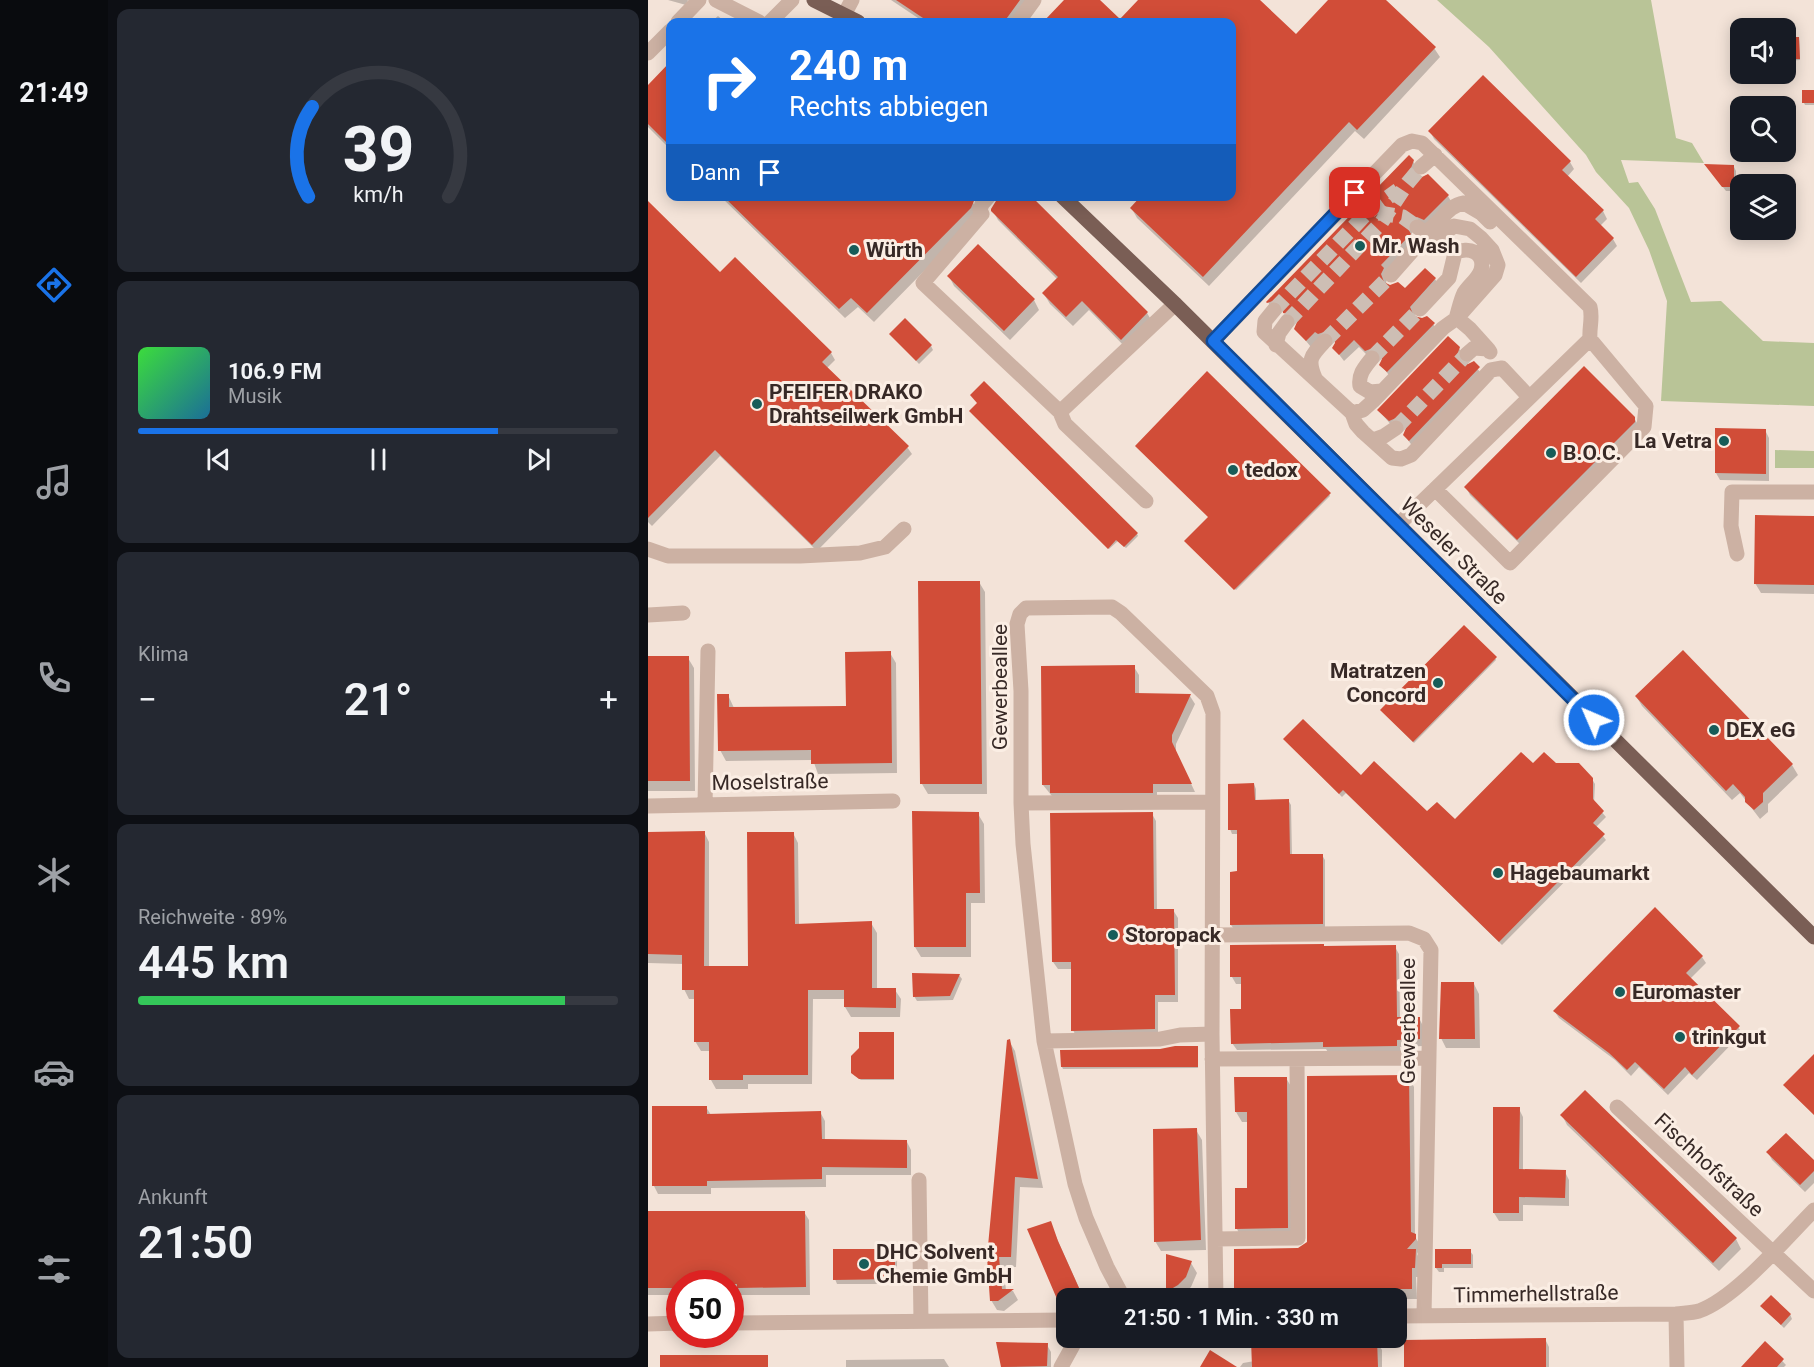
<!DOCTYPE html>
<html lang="de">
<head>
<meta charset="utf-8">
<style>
  :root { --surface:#171b24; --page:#242831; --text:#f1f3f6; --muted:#9ea1a6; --line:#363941; --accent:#1a73e8 }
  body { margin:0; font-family:Roboto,sans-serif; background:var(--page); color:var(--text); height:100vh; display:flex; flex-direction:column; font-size:22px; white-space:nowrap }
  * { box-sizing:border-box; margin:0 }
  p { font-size:20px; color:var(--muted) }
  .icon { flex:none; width:33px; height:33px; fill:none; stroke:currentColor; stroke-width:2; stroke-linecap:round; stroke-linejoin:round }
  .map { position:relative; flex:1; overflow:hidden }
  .sheet { display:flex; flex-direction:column; gap:9px; padding:9px; background:#0d0f14; width:540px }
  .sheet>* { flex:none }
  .hud { position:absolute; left:18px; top:18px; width:570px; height:183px; border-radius:12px; box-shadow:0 3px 15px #0003; background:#1a73e8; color:#fff; overflow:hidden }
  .tools { position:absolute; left:1082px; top:18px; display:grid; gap:12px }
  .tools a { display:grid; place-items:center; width:66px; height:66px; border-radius:12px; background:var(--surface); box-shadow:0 3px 15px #0003; font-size:30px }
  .speed { position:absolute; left:18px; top:1270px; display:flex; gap:12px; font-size:30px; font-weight:700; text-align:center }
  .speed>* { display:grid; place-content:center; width:78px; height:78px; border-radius:50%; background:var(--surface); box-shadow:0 3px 15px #0003; line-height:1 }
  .speed .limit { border:9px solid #d22; background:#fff; color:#111 }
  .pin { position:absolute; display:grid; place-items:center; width:51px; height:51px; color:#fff; margin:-26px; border-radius:12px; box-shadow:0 3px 9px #0006 }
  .me { position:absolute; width:66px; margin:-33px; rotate:315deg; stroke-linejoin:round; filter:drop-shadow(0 0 4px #0008) }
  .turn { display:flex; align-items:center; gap:21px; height:126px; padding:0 24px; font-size:27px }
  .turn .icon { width:78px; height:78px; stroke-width:2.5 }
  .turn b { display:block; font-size:42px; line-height:51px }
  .then { display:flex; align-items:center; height:57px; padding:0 24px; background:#0003; gap:12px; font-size:22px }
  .big { font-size:45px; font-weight:600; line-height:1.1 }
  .sheet .widget { flex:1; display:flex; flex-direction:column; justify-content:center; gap:9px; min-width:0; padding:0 21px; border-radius:12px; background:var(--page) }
  .sheet .dial { align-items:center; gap:0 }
  .dial svg { height:156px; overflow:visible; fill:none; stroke:var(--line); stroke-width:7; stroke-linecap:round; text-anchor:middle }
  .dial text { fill:var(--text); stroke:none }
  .song { display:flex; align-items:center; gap:18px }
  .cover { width:72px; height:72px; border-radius:9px; background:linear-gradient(135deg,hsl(120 70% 55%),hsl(200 70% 35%)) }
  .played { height:6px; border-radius:3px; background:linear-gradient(90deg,var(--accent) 75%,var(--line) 75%) }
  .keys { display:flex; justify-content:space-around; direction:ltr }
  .heat { display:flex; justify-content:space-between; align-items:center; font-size:33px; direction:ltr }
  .charge { height:9px; border-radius:4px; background:linear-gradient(90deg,#34c759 89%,var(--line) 0) }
  .trip { position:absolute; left:408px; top:1288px; width:351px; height:60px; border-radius:12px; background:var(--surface); box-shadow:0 3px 15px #0003; font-weight:600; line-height:60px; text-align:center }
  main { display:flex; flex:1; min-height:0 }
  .tab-bar { display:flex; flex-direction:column; width:108px; justify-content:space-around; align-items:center; background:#090b0e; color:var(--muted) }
  .tab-bar .icon { width:42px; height:42px }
  .tab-bar .active { color:var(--accent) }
  .tab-bar b { font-size:27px; color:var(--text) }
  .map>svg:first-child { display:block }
  .green { fill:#b9c497 }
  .shadow { fill:#0003 }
  .building { fill:#d14d38 }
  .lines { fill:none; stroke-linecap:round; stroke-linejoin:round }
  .minor-tunnel { stroke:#cdbeb4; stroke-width:15; stroke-dasharray:15 8; stroke-linecap:butt }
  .minor { stroke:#ccb1a3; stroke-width:15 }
  .major { stroke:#7a5e55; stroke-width:15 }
  .route-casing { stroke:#114b97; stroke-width:15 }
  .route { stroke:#1a73e8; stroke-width:10 }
  .poi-dot { fill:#175c59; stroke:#fbeee4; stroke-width:2 }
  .labels { text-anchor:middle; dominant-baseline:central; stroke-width:6; stroke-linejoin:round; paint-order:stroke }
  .poi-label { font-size:21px; font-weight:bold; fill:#372926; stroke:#fbeee4; text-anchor:start }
  .street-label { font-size:21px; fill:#372926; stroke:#fbeee4 }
</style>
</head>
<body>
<main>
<nav class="tab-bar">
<b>21:49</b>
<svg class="icon active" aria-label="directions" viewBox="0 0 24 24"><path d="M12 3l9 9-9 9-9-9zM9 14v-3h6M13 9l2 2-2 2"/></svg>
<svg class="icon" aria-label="music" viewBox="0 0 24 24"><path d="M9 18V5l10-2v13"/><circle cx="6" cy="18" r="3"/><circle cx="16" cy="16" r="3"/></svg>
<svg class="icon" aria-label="phone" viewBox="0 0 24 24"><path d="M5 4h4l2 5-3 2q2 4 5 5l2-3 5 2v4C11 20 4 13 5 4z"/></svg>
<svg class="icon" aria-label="climate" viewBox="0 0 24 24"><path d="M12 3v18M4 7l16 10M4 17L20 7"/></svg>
<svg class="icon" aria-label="car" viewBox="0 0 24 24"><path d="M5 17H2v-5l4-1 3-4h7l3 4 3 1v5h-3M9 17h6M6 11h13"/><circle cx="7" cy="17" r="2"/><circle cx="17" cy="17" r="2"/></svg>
<svg class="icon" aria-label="filters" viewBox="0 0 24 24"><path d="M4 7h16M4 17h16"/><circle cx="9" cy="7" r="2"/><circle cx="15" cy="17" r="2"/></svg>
</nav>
<section class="sheet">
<div class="widget dial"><svg viewBox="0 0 100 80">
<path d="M14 69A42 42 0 1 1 86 69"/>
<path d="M14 69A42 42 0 0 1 16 23" stroke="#1a73e8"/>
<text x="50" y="56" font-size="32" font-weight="700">39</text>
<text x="50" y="72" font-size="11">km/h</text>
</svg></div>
<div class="widget">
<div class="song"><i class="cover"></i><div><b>106.9 FM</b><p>Musik</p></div></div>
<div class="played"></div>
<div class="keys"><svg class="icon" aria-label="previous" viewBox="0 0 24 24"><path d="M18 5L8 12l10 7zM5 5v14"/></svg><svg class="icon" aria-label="pause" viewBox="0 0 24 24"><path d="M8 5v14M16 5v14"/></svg><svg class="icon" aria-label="next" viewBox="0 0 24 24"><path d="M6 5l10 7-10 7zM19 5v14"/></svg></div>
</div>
<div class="widget"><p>Klima</p>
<div class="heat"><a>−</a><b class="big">21°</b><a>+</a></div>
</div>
<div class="widget"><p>Reichweite · 89%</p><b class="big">445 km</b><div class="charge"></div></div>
<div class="widget"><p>Ankunft</p><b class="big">21:50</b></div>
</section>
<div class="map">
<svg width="1166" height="1367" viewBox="0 0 1166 1367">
  <rect width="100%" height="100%" fill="#f3e3d8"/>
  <path class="green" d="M789,0H1003L1028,138L1044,143L1056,163L973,160L981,183L990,182L1007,209L1043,302L1073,301L1115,341L1166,343V406L1013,401L1019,301L1001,250L981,208L948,172L938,155L841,47Z
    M1127,450L1166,451V468H1127Z"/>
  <path class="shadow" d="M20,0H40L38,5Z
    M243,0H380L365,22H276Z
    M418,0H450L472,21L492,0H610L648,36L683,0H736L786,48L792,57L716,139L707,131L561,286L489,218L484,209L584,196V22H397Z
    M70,16L77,22H63Z
    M149,18L154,22H144Z
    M1151,38L1152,60L1139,61L1138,59Z
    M22,65V149L0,127V88Z
    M1166,91V105H1157L1156,103Z
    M782,131L922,162L926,169L919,177L955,211L959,219L952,226L965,239L969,246L933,283L786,139Z
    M765,161L769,169L767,176L800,196L804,203L781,227L765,229L763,236L766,242L739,277L738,284L757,290L787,279L791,286L768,310L766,318L785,324L790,331L744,379L733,365L734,357L730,355L722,358L711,347L696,361L686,348L688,342L684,338L663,347L648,329L651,322L641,320L637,309L632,307L625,310L620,302Z
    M1086,167L1088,171V191H1078L1060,168Z
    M72,196H321L330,211L328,218L226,322L210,307L197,318Z
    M0,203L72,274L183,353L187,360L179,368L259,447L264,454L169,551L72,456L4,526L0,522Z
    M344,209L499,313L505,323L479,349L441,310L425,326L402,304L396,294L410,280L350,220Z
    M301,276L386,300L391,310L362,340L306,286Z
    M243,334L283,346L285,350L271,364Z
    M811,348L815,356L813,363L820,365L825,363L835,376L766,448L756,435L759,428L753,425L746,428L731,411Z
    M336,383L489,534L490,536L478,548L470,541L461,549L324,413L331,404Z
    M986,418L991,426L874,546L822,495L818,487Z
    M1117,430L1121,438V481L1072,480L1068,473Z
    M681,494L682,496L588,590L539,543Z
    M1166,517V594L1113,593L1107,583Z
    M331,582L337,592L339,794H280L274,784Z
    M1035,652L1144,765L1150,775L1120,804V812L1112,819L1092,793L1084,800L994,706L988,696Z
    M242,653L248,663L249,773L170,774L165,760L78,761L72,750L80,695L86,708L200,707Z
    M0,658H40L46,668L47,791H0Z
    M847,658L848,660L766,743L735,712Z
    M486,667L491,675V695L542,696L547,704L528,744V752L547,792H509V800L408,801L395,785Z
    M637,739L713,777L779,813L807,821L885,765L907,764L944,779L947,784L946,803L958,817L948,827L958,840L854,945L698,793L694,797Z
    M606,784L608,789V801L640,800L643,805L644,856L674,855L677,860V928L586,929L583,925L591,873L590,834H584L582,829Z
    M330,814L336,824L337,903H323V957H273L267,947Z
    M504,814L508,821L509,910H525L530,918V1002H510V1036L429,1038L425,1030L424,969H410L405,962Z
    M56,832L61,842V968H102L145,833L150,843L151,925L223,923L229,933V989L247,990L253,999L252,1017H203L197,1007V999H165L164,1084H100V1089H68L63,1080V1051H53L47,1041V999H41L36,989V964L0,963V833Z
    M747,947L751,954L752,1019L771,1018L775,1026V1046L752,1047L753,1053L681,1054L678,1049L589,1050L584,1043L595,1010L594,984H588L584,977Z
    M1054,957L1058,963L1042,979L1090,1027L1094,1033L1049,1080L1041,1073L1020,1095L991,1067L983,1076L967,1060L911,1018L907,1012Z
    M311,975L314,979L305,1000L269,1001L266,996Z
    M826,984L831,994L832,1048H798L793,1038Z
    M245,1033L246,1080H213L206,1075Z
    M361,1041L367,1051L395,1188L372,1187L368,1267H356L358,1291H365L370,1300L356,1311L349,1310L343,1300Z
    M549,1047L550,1068L415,1069L414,1067V1052L512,1050Z
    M761,1077L766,1087L767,1237L773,1246L769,1254L772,1260V1277H768L769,1299H593L588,1289L660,1243Z
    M638,1078L644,1088L645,1238L594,1239L589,1229L601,1190L600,1122H594L588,1112Z
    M58,1107L63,1115L172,1112L177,1121V1141L259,1142L263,1150V1175H178V1187L63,1188V1194H10L6,1186Z
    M871,1109L875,1117V1170L917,1172L921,1180V1206L875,1205V1221H851L846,1213Z
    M914,1115L1088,1239L1093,1249L1071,1271L919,1125Z
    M548,1130L554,1140L558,1250L513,1251L507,1241Z
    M1120,1152L1166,1162V1183L1157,1192L1124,1160Z
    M156,1212L161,1220L162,1295H82V1284H32V1295H0V1213Z
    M402,1223L436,1299H418V1307H415L411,1299L381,1230Z
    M246,1246L249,1250V1284H189L187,1279L235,1250Z
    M789,1251H822L825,1255V1268H796V1272H791L788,1268Z
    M519,1256L543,1263L549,1273L543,1287L529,1299H524L520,1292Z
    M1114,1306L1142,1314L1144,1319L1136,1328Z
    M897,1339L901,1347V1367H758Z
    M728,1340L734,1350V1367H592L595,1363Z
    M350,1343L399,1345L403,1352V1367H354Z
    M1117,1343L1138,1365L1136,1367H1095Z
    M296,1359L301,1367H198V1360Z"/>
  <path class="building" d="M248,0H372L356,22H281Z
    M416,0H452L472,19L490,0H612L648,34L680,0H738L788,47L709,130L701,122L555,277L482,208L493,196H584V22H395Z
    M1137,37H1151L1152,59H1137Z
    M22,62V146L0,124V85Z
    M835,75L923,161L914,170L956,210L947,219L966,238L928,277L780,131Z
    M1154,90H1166V103H1154Z
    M761,155L766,160L763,168L766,174L774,177L780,174L801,195L776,220L769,217L761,221L759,227L763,234L733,265L736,268L733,274L736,282L742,285L750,282L757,288L777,268L788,278L762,307L766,316L774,318L779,316L787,323L739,372L731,365L734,359L730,350L725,348L717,351L706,340L691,355L684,348L687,343L686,338L679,331L670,334L667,332L658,341L646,329L649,322L645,315L635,313V307L632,302L627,300L619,303L618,302Z
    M1056,164L1086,165V187H1074Z
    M75,196H328L323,208L219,313L203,298L191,309Z
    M351,196H383L500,312L473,340L434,301L418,317L394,293L410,277L343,211V209Z
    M0,201L72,272L87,257L184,352L174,362L261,446L164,545L67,450L0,518Z
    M330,244L387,299L356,331L299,276Z
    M257,318L284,345L268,361L241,334Z
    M800,336L812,347L809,355L812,361L820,364L826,361L832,367L761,441L755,435L758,428L756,422L748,418L741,421L729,410Z
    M936,366L987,417V422L869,540L816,487Z
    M559,371L683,493L586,590L536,541L560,517L487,446Z
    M336,381L490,533L476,547L468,540L460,549L321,411L329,403L322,395Z
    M1067,428L1118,429V474L1067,473Z
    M1107,515L1166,516V585L1106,584Z
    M270,581H332L334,784H272Z
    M816,625L849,657L765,742L732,710Z
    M1035,650L1145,764L1115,793V802L1106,810L1097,802V797L1085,784L1078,791L987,696Z
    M243,651L244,763L163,764V750L70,751L69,694H81V707L198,706L197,652Z
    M0,656H41L42,781H0Z
    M487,665V693L543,694L524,735V742L544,784H505V793H402V785H394L393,666Z
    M655,719L713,775L726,761L779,811L789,802L807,819L873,752L885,763L896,752L908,763H931L945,778V799L956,811L945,823L957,834L851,942L695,790L691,794L635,739Z
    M606,783L607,800L641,799L642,854H675V924L582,925V872L589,871V830H580V784Z
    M264,811L331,812L332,893H318V947H266Z
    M505,812L506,909H526L527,995H507V1029L423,1031V962H404L402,813Z
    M57,831L56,966H100L99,832H146L147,924L224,921V988H248V1008L196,1007V990H160V1075H95V1080H61V1042H46V990H34V955L0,954V832Z
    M1007,907L1055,956L1038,973L1092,1026L1044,1075L1037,1067L1016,1089L987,1062L979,1070L961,1053L905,1011Z
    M676,944V946L748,945L749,1017H772V1039L749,1040V1046L675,1047V1042L583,1044L582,1009H593V977H582V945Z
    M264,973L312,974L302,996L265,997Z
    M793,982H826L827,1039H791Z
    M211,1032H246V1079H211L203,1073V1056L211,1048Z
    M362,1039L390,1179L367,1177L363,1257H351L354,1289H366L350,1301H342L339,1257L359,1040Z
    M527,1046H550V1067H413L412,1050L512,1049Z
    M1166,1054V1115L1135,1085Z
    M761,1075L763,1232L768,1234V1239L759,1249H768L767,1268H764V1289H586V1249L650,1248L659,1242V1076Z
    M586,1077H639L640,1228L587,1229V1188H599V1112H587Z
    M937,1090L1089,1238L1065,1263L912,1115Z
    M4,1106H59V1114L173,1111L174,1139L259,1140V1168L174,1167V1179L59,1181V1186H4Z
    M845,1107H872L871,1169L918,1170L917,1198L871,1197V1213H845Z
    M549,1128L553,1240L506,1242L505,1129Z
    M1138,1133L1166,1160V1171L1152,1185L1118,1152Z
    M0,1211H157L158,1287L89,1288V1284H32V1288H0Z
    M403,1221L410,1241L436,1299H409L379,1229Z
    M233,1244H247V1279L185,1280V1249H233Z
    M787,1249H823V1264H794V1268H787Z
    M518,1254L544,1261L538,1277L530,1285L518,1292Z
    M1123,1295L1143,1314L1133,1325L1112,1306Z
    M898,1338V1367H756V1340Z
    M729,1339L730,1367H604L603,1340Z
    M1117,1341L1136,1359L1129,1367H1093Z
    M348,1342L400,1343L399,1366L353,1367Z
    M562,1350L589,1367H552Z
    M12,1355H120V1367H12Z"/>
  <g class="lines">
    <path class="minor-tunnel" d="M731,213L755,217L769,227
      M626,310L720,212L750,190
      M639,322L733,223L758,185L773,167
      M677,341L743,275
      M724,358L772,309
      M748,428L819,354"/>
    <path class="minor" d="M68,0L111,22
      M196,15L204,0
      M30,22L51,0
      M122,22L144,0
      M370,22L386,0
      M0,53L22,31
      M773,167L787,155
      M341,196L334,204L332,210L334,214L275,283L412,412L527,304
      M769,227L777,232C793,224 798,206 816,203L833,213L842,222
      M743,275L766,249L782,244L806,226L822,229L833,238L844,250L850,265L847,275L809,318
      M772,309L801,278L807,253C820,246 838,252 833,270C830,279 821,285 816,293C813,299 811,308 809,315
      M626,310L617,321L616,332L704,413L708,424L715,432L744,458L753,459L763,455L843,370L854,368L881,397
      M565,341L754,145L764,141L774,143L942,307C945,318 941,327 942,339L998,406L996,427L862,563L787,489
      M628,345L631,333L639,322
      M819,354L826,348L840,349L842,352
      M724,358C717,367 710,374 712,386L722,392L734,391
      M667,378C659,359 663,356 677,341
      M412,412L417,424L498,501
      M704,413L715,410L725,401L795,328L809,318L822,329L840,349
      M725,440L736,436L748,428
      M750,525L942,339
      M0,549L20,556H152L212,553L237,547L256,529
      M1089,554L1083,526L1084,492H1166
      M0,615L35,613
      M373,803L564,802
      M57,805L60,651
      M0,806L245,801
      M565,935L761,933L776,939L783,950L776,1316
      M396,1041L512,1039L532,1035L564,1034
      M564,1059L781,1058
      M969,1107L1166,1291
      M271,1180L273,1321
      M567,1239L650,1238L649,1059
      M476,1299L459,1267L438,1218L427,1184L396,1041L375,844L373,803V691L369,624L372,614L378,608L464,607L473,613L559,696L565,713L564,1034L568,1299
      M1028,1314L1029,1367
      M748,1316L1028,1314C1036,1313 1044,1313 1051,1311C1088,1298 1137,1239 1166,1210
      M82,1323L418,1320
      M0,1324L32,1323
      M413,1367L429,1338"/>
    <path class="major" d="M166,0L210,22
      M414,196L527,304L1166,937"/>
  </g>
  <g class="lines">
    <defs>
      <path id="route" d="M707,193L565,341L946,720"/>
    </defs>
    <use href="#route" class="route-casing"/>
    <use href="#route" class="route"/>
  </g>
  <g class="poi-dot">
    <circle cx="712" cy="246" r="6"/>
    <circle cx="206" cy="250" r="6"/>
    <circle cx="109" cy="404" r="6"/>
    <circle cx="1076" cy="441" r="6"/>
    <circle cx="903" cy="453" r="6"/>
    <circle cx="585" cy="470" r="6"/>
    <circle cx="790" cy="683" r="6"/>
    <circle cx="1066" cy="730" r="6"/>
    <circle cx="850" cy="873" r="6"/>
    <circle cx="465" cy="935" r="6"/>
    <circle cx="972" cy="992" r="6"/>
    <circle cx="1032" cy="1037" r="6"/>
    <circle cx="216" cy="1264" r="6"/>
  </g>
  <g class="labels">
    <g class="poi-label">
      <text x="724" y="246">Mr. Wash</text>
      <text x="218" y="250">Würth</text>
      <text x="121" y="392">PFEIFER DRAKO<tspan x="121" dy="24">Drahtseilwerk GmbH</tspan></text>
      <text x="1064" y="441" text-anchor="end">La Vetra</text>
      <text x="915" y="453">B.O.C.</text>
      <text x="597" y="470">tedox</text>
      <text x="778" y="671" text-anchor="end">Matratzen<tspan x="778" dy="24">Concord</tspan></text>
      <text x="1078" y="730">DEX eG</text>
      <text x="862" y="873">Hagebaumarkt</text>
      <text x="477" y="935">Storopack</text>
      <text x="984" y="992">Euromaster</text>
      <text x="1044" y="1037">trinkgut</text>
      <text x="228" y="1252">DHC Solvent<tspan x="228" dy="24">Chemie GmbH</tspan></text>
    </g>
    <g class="street-label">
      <text transform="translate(806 551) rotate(45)">Weseler Straße</text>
      <text transform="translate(352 687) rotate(-90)">Gewerbeallee</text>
      <text transform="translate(122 782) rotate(-1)">Moselstraße</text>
      <text transform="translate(760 1021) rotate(-90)">Gewerbeallee</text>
      <text transform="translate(1061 1165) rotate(43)">Fischhofstraße</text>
      <text transform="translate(888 1294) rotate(-1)">Timmerhellstraße</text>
    </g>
  </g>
</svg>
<div class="tools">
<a><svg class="icon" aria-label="sound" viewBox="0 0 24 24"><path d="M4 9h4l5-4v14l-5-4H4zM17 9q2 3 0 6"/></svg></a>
<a><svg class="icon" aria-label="search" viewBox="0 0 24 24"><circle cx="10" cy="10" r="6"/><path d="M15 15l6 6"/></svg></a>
<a><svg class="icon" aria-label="layers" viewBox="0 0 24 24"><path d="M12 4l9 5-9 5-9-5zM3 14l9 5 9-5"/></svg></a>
</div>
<div class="speed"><div class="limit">50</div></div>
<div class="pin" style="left:707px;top:193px;background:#d93025"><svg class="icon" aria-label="arrive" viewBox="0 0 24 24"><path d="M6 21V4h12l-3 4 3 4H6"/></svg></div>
<svg class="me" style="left:946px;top:720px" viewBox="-20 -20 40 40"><circle r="17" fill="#1a73e8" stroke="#fff" stroke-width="3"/><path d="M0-11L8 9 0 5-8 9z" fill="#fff"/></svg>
<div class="trip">21:50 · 1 Min. · 330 m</div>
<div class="hud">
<div class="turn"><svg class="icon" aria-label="right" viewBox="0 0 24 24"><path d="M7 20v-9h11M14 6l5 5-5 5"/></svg><div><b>240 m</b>Rechts abbiegen</div></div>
<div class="then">Dann<svg class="icon" aria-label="arrive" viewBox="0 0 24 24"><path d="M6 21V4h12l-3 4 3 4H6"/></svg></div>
</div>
</div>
</main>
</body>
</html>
